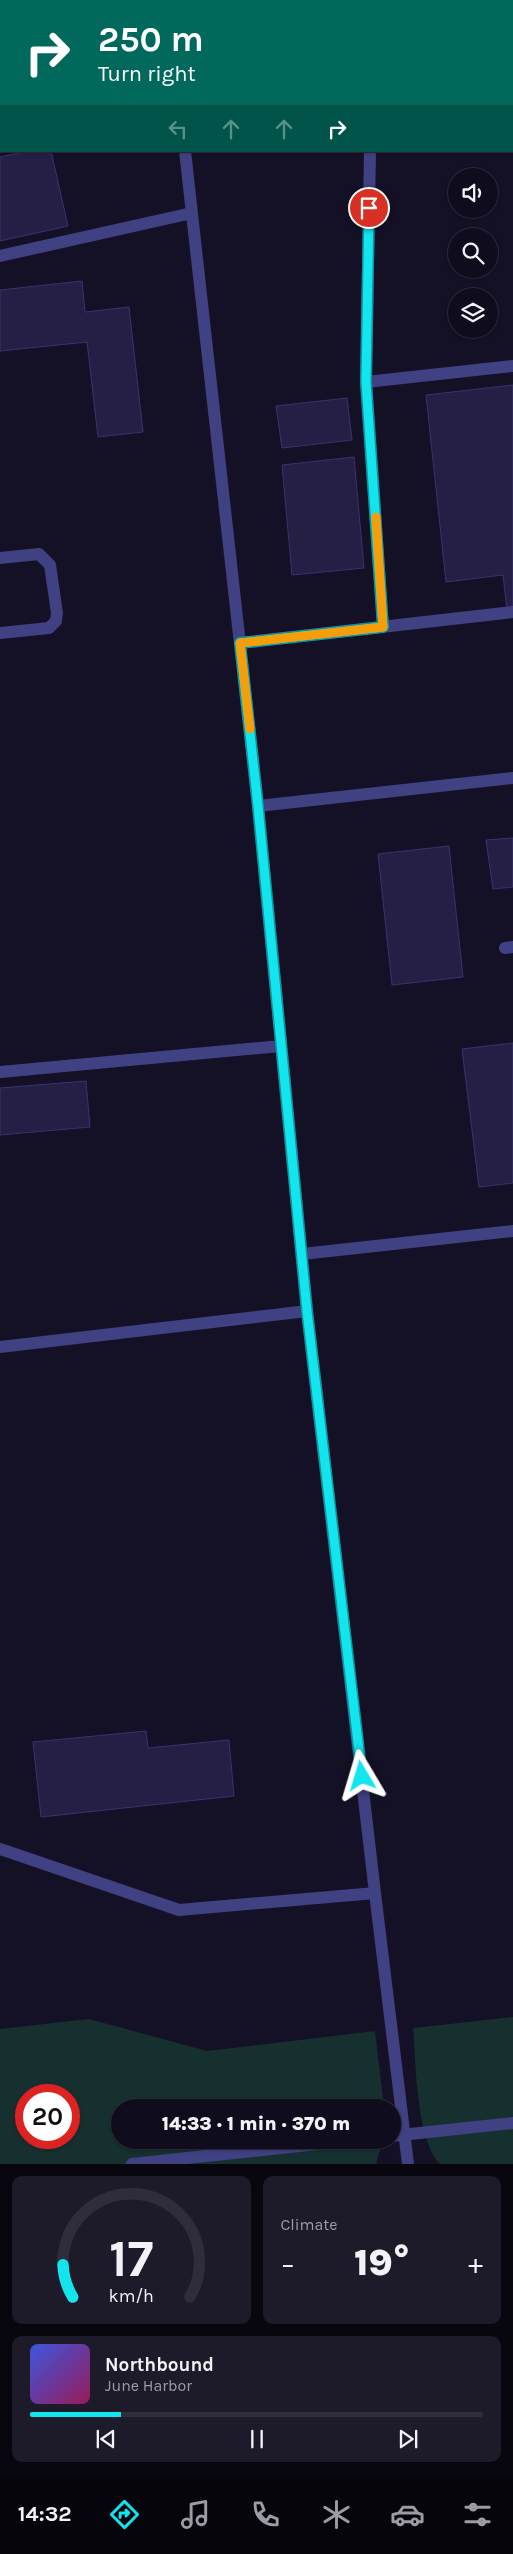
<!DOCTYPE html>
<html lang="en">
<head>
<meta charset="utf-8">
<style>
  :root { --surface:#0f0d1d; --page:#1d1b2a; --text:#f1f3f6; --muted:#9b9ca4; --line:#2f2d3b; --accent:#13e5ef }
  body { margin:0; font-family:Karla,sans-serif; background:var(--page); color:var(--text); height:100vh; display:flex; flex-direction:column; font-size:19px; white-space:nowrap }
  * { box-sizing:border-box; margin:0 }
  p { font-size:16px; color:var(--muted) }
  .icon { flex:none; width:28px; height:28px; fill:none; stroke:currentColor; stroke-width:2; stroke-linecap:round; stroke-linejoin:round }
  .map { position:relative; height:2164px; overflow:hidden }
  .drawer { display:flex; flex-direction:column; gap:12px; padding:12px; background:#080710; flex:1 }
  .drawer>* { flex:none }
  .banner { position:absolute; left:0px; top:0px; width:514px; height:152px; box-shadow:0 1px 4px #0004,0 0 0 1px var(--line); background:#00695c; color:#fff; overflow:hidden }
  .buttons { position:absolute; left:448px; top:168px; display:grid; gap:10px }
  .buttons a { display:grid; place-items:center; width:50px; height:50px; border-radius:50%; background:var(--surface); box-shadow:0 1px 4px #0004,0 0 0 1px var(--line); font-size:25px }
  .speed { position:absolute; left:15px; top:2084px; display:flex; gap:10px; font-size:25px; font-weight:700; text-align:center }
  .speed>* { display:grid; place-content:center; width:65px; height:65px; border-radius:50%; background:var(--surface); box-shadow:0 1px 4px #0004,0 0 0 1px var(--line); line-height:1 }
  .speed .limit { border:8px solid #d22; background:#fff; color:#111 }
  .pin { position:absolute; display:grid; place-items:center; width:42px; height:42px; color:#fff; margin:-21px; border:2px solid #fff; border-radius:50%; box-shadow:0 1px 5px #0007 }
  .me { position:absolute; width:55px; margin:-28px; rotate:353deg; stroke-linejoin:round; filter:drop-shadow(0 0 4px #0008) }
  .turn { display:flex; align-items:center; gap:18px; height:105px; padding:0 15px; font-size:22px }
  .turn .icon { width:65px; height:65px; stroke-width:2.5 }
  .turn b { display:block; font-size:35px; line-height:42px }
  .lanes { display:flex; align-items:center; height:48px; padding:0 15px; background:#0003; justify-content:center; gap:25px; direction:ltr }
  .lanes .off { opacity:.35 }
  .big { font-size:38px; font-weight:800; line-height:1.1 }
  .drawer .card { flex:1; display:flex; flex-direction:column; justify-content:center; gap:8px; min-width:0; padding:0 18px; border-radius:10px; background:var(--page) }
  .drawer .dial { align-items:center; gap:0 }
  .dial svg { height:130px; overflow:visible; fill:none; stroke:var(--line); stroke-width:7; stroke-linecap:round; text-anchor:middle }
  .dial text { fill:var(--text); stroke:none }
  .song { display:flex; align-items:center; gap:15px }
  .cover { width:60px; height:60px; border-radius:8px; background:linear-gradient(135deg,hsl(230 70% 55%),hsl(330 70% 35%)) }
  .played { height:5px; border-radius:2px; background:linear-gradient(90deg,var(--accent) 20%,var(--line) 20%) }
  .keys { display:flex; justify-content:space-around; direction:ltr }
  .heat { display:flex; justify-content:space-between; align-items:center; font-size:28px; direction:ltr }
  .drawer .tiles { flex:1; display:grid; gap:12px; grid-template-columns:1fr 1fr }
  .card:last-child { grid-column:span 2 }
  .trip { position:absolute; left:111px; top:2099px; width:290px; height:50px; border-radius:25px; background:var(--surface); box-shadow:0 1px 4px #0004,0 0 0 1px var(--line); font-weight:800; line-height:50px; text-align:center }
  .tabs { display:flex; height:80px; justify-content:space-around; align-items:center; background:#06050c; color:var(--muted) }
  .tabs .icon { width:35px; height:35px }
  .tabs .on { color:var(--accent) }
  .tabs b { font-size:22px; color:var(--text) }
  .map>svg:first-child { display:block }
  .green { fill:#15302e; fill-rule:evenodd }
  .building { fill:#251f46; stroke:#3b3271 }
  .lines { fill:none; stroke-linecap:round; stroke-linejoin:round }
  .minor { stroke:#404182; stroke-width:12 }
  .route-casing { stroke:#0c959b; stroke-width:12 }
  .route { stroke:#13e5ef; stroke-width:9 }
  .slow { stroke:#f59e0b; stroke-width:9 }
</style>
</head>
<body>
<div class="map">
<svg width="513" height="2164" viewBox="0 0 513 2164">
  <rect width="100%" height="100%" fill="#141127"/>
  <path class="green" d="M513,2017V2164H440C416,2140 416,2062 413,2028Z
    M89,2019L207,2051L375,2031L384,2107L120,2108V2140H383L376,2164H0V2029ZM26,2095H69V2138H26Z"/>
  <path class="building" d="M28,151H51L68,226L0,241V157Z
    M82,281L85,312L129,307L143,432L98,437L87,342L0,351V290Z
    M513,385V610H507L503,575L446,582L426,395Z
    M347,398L352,440L282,448L276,406Z
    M354,457L364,568L292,575L282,465Z
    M513,838V887L493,889L486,840Z
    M449,846L463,977L392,985L378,854Z
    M513,1043V1183L479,1187L462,1049Z
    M86,1081L90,1127L0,1135V1088Z
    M146,1731L148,1748L229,1740L234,1796L41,1817L33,1742Z"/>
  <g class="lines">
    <path class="minor" d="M168,0L169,1
      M82,1L86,0
      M0,24H1
      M512,85H513
      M370,151L366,382L383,627
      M0,256L192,213
      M366,382L513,366
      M0,558L39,554L50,565L57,613L56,621L49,628L0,633
      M240,643L513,612
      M258,806L513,778
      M505,948L513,947
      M0,1072L281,1046
      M302,1254L513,1231
      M0,1347L307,1311
      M0,1849L179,1910L375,1893L307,1311L258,806L185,151
      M375,1893L408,2164
      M392,2136L513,2123
      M132,2164L355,2140"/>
  </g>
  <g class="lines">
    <defs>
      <path id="route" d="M362,1776L307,1311L258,806L240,643L383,627L366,382L369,208"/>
    </defs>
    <use href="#route" class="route-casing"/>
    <use href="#route" class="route"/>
    <path class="slow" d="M250,729L240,643L383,627L376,517"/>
  </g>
</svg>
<div class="buttons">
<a><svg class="icon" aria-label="sound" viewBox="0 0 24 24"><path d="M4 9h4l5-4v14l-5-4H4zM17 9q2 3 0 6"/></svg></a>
<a><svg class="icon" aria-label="search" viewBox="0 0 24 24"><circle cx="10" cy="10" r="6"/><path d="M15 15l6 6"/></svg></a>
<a><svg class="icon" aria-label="layers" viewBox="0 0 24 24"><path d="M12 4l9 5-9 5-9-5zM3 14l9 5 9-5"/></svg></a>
</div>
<div class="speed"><div class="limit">20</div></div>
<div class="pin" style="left:369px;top:208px;background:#d93025"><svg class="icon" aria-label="arrive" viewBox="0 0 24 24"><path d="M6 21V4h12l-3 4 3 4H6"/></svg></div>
<svg class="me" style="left:362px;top:1776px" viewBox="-20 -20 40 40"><path d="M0-17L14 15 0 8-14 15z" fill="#13e5ef" stroke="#fff" stroke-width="4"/></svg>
<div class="trip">14:33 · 1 min · 370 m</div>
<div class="banner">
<div class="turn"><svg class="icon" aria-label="right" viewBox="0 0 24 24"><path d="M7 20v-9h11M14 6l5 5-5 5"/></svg><div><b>250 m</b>Turn right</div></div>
<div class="lanes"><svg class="icon off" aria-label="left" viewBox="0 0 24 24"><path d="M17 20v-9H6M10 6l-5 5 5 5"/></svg><svg class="icon off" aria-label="ahead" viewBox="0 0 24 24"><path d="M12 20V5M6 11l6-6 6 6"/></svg><svg class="icon off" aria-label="ahead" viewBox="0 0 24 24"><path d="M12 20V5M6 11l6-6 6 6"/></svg><svg class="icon" aria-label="right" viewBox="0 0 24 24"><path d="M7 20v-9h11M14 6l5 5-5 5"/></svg></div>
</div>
</div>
<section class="drawer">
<div class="tiles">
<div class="card dial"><svg viewBox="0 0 100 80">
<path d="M14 69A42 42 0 1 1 86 69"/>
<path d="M14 69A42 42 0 0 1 8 49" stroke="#13e5ef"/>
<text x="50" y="56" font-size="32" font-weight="700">17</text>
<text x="50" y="72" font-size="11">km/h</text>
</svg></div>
<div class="card"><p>Climate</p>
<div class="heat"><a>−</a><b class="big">19°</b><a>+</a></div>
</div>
<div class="card">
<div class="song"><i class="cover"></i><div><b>Northbound</b><p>June Harbor</p></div></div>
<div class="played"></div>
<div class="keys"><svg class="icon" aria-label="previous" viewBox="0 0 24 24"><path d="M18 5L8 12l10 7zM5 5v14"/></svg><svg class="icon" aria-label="pause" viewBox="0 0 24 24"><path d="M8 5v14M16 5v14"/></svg><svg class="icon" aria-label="next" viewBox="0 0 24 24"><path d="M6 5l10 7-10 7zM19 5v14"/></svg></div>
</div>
</div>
</section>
<nav class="tabs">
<b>14:32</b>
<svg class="icon on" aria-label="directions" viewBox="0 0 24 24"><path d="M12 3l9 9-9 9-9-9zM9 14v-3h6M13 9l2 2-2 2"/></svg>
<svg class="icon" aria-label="music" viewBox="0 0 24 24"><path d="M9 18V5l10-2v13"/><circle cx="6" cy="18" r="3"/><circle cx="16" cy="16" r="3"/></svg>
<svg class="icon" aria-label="phone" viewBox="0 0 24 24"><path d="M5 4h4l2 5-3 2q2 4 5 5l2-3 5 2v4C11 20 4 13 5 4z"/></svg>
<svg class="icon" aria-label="climate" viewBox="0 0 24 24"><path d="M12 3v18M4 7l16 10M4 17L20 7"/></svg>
<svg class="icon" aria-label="car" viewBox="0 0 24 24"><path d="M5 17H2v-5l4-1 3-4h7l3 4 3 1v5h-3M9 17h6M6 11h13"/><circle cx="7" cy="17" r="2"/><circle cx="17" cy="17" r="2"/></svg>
<svg class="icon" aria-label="filters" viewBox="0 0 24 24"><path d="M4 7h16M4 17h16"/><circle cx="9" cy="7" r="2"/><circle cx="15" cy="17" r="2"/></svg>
</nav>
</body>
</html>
